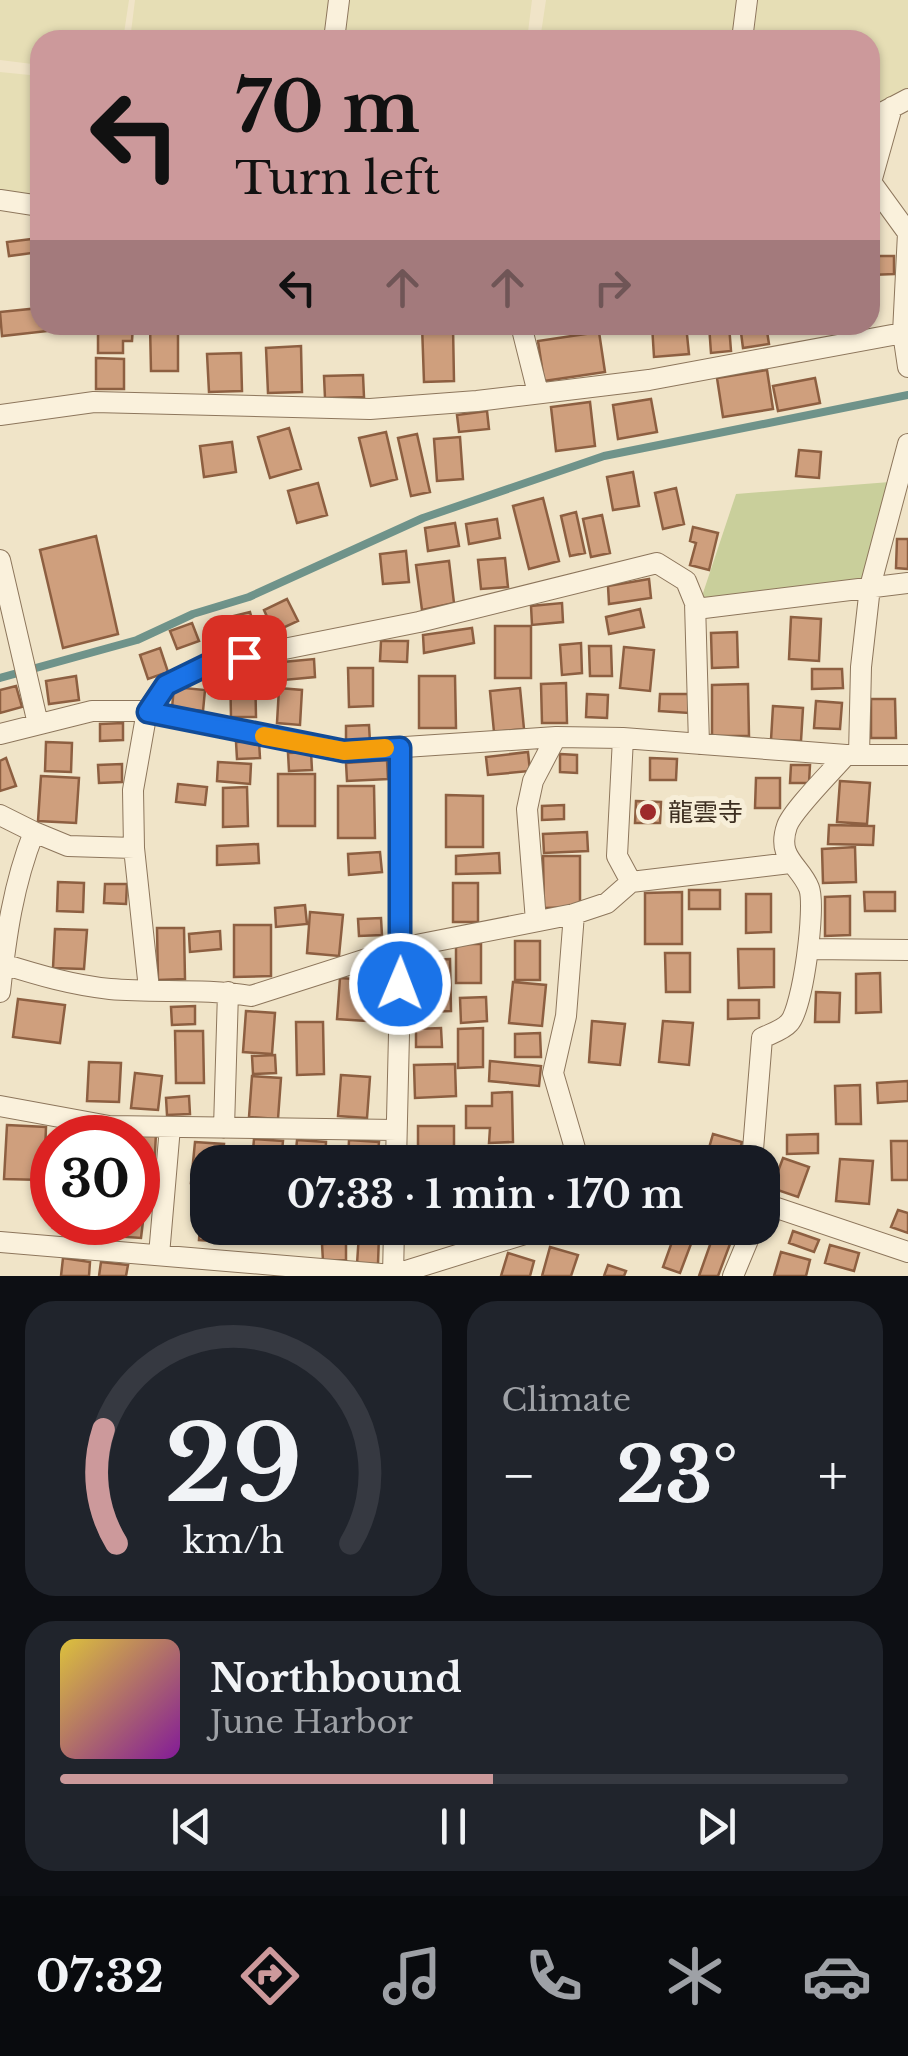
<!DOCTYPE html>
<html lang="en">
<head>
<meta charset="utf-8">
<style>
  :root { --surface:#171b24; --page:#20242c; --text:#f1f3f6; --muted:#9ea1a6; --line:#363941; --accent:#cc999b }
  body { margin:0; font-family:"Libre Baskerville","Noto Sans JP",serif; background:var(--page); color:var(--text); height:100vh; display:flex; flex-direction:column; font-size:38px; white-space:nowrap }
  * { box-sizing:border-box; margin:0 }
  p { font-size:32px; color:var(--muted) }
  .icon { flex:none; width:55px; height:55px; fill:none; stroke:currentColor; stroke-width:2; stroke-linecap:round; stroke-linejoin:round }
  .map { position:relative; height:1276px; overflow:hidden }
  .side { display:flex; flex-direction:column; gap:25px; padding:25px; background:#0d0f14; flex:1 }
  .side>* { flex:none }
  .guide { position:absolute; left:30px; top:30px; width:850px; height:305px; border-radius:30px; box-shadow:0 2px 8px #0004; background:#cc999b; color:#111; overflow:hidden }
  .speed { position:absolute; left:30px; top:1115px; display:flex; gap:20px; font-size:50px; font-weight:700; text-align:center }
  .speed>* { display:grid; place-content:center; width:130px; height:130px; border-radius:50%; background:var(--surface); box-shadow:0 2px 8px #0004; line-height:1 }
  .speed .limit { border:15px solid #d22; background:#fff; color:#111 }
  .pin { position:absolute; display:grid; place-items:center; width:85px; height:85px; color:#fff; margin:-42px; border-radius:20px; box-shadow:0 5px 15px #0006 }
  .me { position:absolute; width:110px; margin:-55px; rotate:1deg; stroke-linejoin:round; filter:drop-shadow(0 0 8px #0008) }
  .turn { display:flex; align-items:center; gap:35px; height:210px; padding:0 40px; font-size:45px }
  .turn .icon { width:130px; height:130px; stroke-width:2.5 }
  .turn b { display:block; font-size:70px; line-height:85px }
  .lanes { display:flex; align-items:center; height:95px; padding:0 40px; background:#0003; justify-content:center; gap:50px; direction:ltr }
  .lanes .off { opacity:.35 }
  .big { font-size:75px; font-weight:800; line-height:1.1 }
  .side .card { flex:1; display:flex; flex-direction:column; justify-content:center; gap:15px; min-width:0; padding:0 35px; border-radius:30px; background:var(--page) }
  .side .dial { align-items:center; gap:0 }
  .dial svg { height:260px; overflow:visible; fill:none; stroke:var(--line); stroke-width:7; stroke-linecap:round; text-anchor:middle }
  .dial text { fill:var(--text); stroke:none }
  .song { display:flex; align-items:center; gap:30px }
  .cover { width:120px; height:120px; border-radius:15px; background:linear-gradient(135deg,hsl(50 70% 55%),hsl(290 70% 35%)) }
  .played { height:10px; border-radius:5px; background:linear-gradient(90deg,var(--accent) 55%,var(--line) 55%) }
  .keys { display:flex; justify-content:space-around; direction:ltr }
  .heat { display:flex; justify-content:space-between; align-items:center; font-size:55px; direction:ltr }
  .side .tiles { flex:1; display:grid; gap:25px; grid-template-columns:1fr 1fr }
  .card:last-child { grid-column:span 2 }
  .trip { position:absolute; left:190px; top:1145px; width:590px; height:100px; border-radius:30px; background:var(--surface); box-shadow:0 2px 8px #0004; font-weight:800; line-height:100px; text-align:center }
  .tabs { display:flex; height:160px; justify-content:space-around; align-items:center; background:#090b0e; color:var(--muted) }
  .tabs .icon { width:70px; height:70px }
  .tabs .active { color:var(--accent) }
  .tabs b { font-size:45px; color:var(--text) }
  .map>svg:first-child { display:block }
  .farmland { fill:#e6deb5 }
  .green { fill:#c9cf9b }
  .lines { fill:none; stroke-linecap:round; stroke-linejoin:round }
  .stream { stroke:#6f938a; stroke-width:8 }
  .building { fill:#cf9f7d; stroke:#8d5f41; stroke-width:2.5 }
  .minor-casing { stroke:#8d765c; stroke-width:22 }
  .minor { stroke:#faf1dc; stroke-width:20 }
  .route-casing { stroke:#114b97; stroke-width:25 }
  .route { stroke:#1a73e8; stroke-width:18 }
  .slow { stroke:#f59e0b; stroke-width:18 }
  .poi-dot { fill:#9e2a2b; stroke:#f7eed8; stroke-width:4 }
  .labels { text-anchor:middle; dominant-baseline:central; stroke-width:10; stroke-linejoin:round; paint-order:stroke }
  .poi-label { font-size:25px; fill:#3d2e20; stroke:#f7eed8; text-anchor:start }
</style>
</head>
<body>
<div class="map">
<svg width="908" height="1276" viewBox="0 0 908 1276">
  <rect width="100%" height="100%" fill="#f0e4c8"/>
  <path class="farmland" d="M0,0H129L123,40H40V65L0,60Z
    M135,0H333L328,40H130Z
    M335,0H532L527,40H330Z
    M546,0H741L734,40H540Z
    M758,0H908V94L870,108V40H753Z
    M0,72L40,76V206L0,200Z"/>
  <path class="green" d="M890,482L865,581L701,599L736,494Z"/>
  <g class="lines">
    <path class="stream" d="M0,678L137,640L193,614L249,597L423,518L604,456L908,395"/>
  </g>
  <path class="building" d="M40,238V252L9,256L7,242Z
    M870,256H894V274L870,275Z
    M40,308V325H47L48,331L2,336L0,312Z
    M98,325H133L132,341H123V353H98Z
    M150,325H178V371H151Z
    M422,325H470L453,326L454,381L424,382Z
    M652,325H686L689,354L654,357Z
    M709,325H729L731,351L711,353Z
    M740,325H766L769,344L743,348Z
    M599,332L605,372L544,381L538,341Z
    M301,346L302,392L268,393L266,348Z
    M241,353L242,391L209,392L207,354Z
    M96,358L124,359V389H96Z
    M767,370L773,409L723,417L717,378Z
    M363,375L364,397L325,398L324,376Z
    M815,378L820,403L778,411L773,386Z
    M651,399L657,432L618,439L613,405Z
    M590,402L595,446L556,451L551,407Z
    M487,411L489,429L459,432L457,415Z
    M289,428L301,469L270,478L258,437Z
    M386,432L397,479L371,486L359,438Z
    M417,434L430,492L411,496L398,438Z
    M460,437L463,479L437,481L434,439Z
    M232,442L236,472L204,477L200,446Z
    M799,450L821,452L819,478L796,476Z
    M633,472L639,506L613,510L607,477Z
    M318,483L327,515L297,523L288,491Z
    M676,488L684,524L663,529L655,493Z
    M543,498L559,561L529,569L513,506Z
    M576,512L585,553L570,556L561,516Z
    M602,515L610,553L591,557L583,519Z
    M497,519L500,538L469,544L466,524Z
    M455,523L459,546L428,551L425,528Z
    M693,527L718,533L709,570L690,565L696,543L690,541Z
    M96,536L118,634L63,648L40,550Z
    M897,539H908V569L896,568Z
    M406,551L409,582L383,584L380,554Z
    M505,558L508,587L481,589L478,560Z
    M449,561L454,603L422,610L416,565Z
    M649,579L651,598L609,604L608,586Z
    M287,599L298,621L274,632L264,610Z
    M562,603L563,622L532,625L531,606Z
    M640,609L644,627L609,634L606,617Z
    M250,612L256,633L236,639L230,617Z
    M791,617L821,619L819,661L789,659Z
    M192,623L199,641L177,649L170,631Z
    M495,626H531V678H495Z
    M472,628L474,643L424,653L423,635Z
    M737,632L738,667L712,668L711,633Z
    M381,641H408L407,662L380,661Z
    M581,643L582,673L562,675L560,645Z
    M589,646H611L612,676H590Z
    M624,647L654,650L650,691L620,688Z
    M160,648L168,672L148,679L140,655Z
    M314,659L315,677L284,680L283,662Z
    M255,668L256,717H231L230,669Z
    M348,668H373V706L349,707Z
    M812,669H842L843,688L812,689Z
    M76,676L79,700L49,704L46,681Z
    M419,676H455L456,728H419Z
    M566,683L567,723H542L541,684Z
    M748,684L749,736H712V685Z
    M16,686L22,707L0,713V690Z
    M174,687L205,690L203,711L172,708Z
    M279,688L302,690L300,725L277,723Z
    M520,688L524,729L494,732L490,691Z
    M587,694L608,695L607,718L586,717Z
    M660,694H688L689,713L659,711Z
    M871,699H895L896,738H871Z
    M816,701L842,703L840,729L814,728Z
    M773,706L803,708L801,741L771,740Z
    M123,723V740L100,741V724Z
    M369,725L370,742L346,744V726Z
    M259,741L260,758L237,759L236,742Z
    M46,742L72,743L71,772L45,771Z
    M311,752L312,770L289,771L288,753Z
    M528,752L530,771L488,775L486,757Z
    M560,754L577,755V773L560,772Z
    M6,758L16,786L0,791V761Z
    M650,758L677,759L676,780H650Z
    M387,760L388,779L347,781L346,763Z
    M218,762L251,764L250,784L217,781Z
    M122,764V782L99,783L98,765Z
    M791,765H810L809,783H790Z
    M278,774H315V826H278Z
    M41,776L79,778L76,823L38,821Z
    M756,778H780V808H755Z
    M840,781L870,783L867,824L837,822Z
    M178,784L207,787L205,805L176,802Z
    M338,786H374L375,838H338Z
    M247,787L248,826L223,827V788Z
    M446,795L483,796V847H446Z
    M636,801L661,802L660,823H635Z
    M564,805V819L542,820V806Z
    M829,825L874,826L873,845L828,844Z
    M587,832L588,851L544,853L543,834Z
    M258,844L259,863L217,865V846Z
    M855,847L856,882L823,883L822,849Z
    M380,852L382,872L349,875L348,854Z
    M499,853L500,873L456,874V856Z
    M543,856H580V907L544,908Z
    M58,882L84,883L83,912L57,911Z
    M453,883H478V922H453Z
    M105,884H127L126,904L104,903Z
    M689,890H720V909H689Z
    M682,892V944H645V893Z
    M864,892H895V911H865Z
    M746,894H771V932L746,933Z
    M850,896V935L825,936V897Z
    M305,905L307,924L276,927L275,908Z
    M310,912L343,915L339,956L307,953Z
    M381,918L382,935L359,936L358,919Z
    M234,925H271V976L234,977Z
    M157,928H184L185,979L158,980Z
    M55,929L87,930L84,969L53,968Z
    M220,931L221,949L190,952L189,934Z
    M515,941H540V980H515Z
    M456,944H481V983H456Z
    M738,949H774V987L739,988Z
    M665,953H690V992H666Z
    M450,959L451,1011L424,1012L423,960Z
    M880,973L881,1012L856,1013V974Z
    M340,978L369,980L366,1021L337,1019Z
    M513,982L546,985L542,1026L509,1023Z
    M816,992L840,993L839,1022H815Z
    M486,997L487,1021L461,1023L460,998Z
    M18,999L65,1005L60,1043L13,1037Z
    M728,1000H759V1018L728,1019Z
    M195,1006V1024L172,1025L171,1007Z
    M246,1011L275,1013L272,1054L243,1052Z
    M592,1021L625,1024L620,1065L589,1062Z
    M663,1021L693,1023L689,1065L659,1062Z
    M296,1022H323L324,1074L297,1075Z
    M441,1028L442,1047H416V1029Z
    M483,1028V1067L458,1068V1029Z
    M175,1031H203L204,1083H176Z
    M540,1033L541,1057H515V1034Z
    M275,1055L276,1073L253,1074L252,1056Z
    M490,1061L541,1066L539,1086L489,1081Z
    M89,1062L121,1063L119,1102L87,1101Z
    M455,1064L456,1096L415,1098L414,1065Z
    M135,1073L162,1076L158,1110L131,1108Z
    M341,1075L370,1077L367,1118L338,1116Z
    M252,1076L281,1078L278,1119L249,1117Z
    M908,1081V1101L878,1103L877,1083Z
    M860,1085L861,1124H836L835,1086Z
    M512,1092L513,1142L489,1143L490,1128H466V1106H492V1093Z
    M189,1096L190,1114L167,1115L166,1098Z
    M7,1125L46,1127L44,1180L4,1179Z
    M418,1126H454V1149H418Z
    M115,1131L156,1133L154,1172H138V1138H114Z
    M713,1134L742,1142L736,1162H705Z
    M818,1134V1153L787,1154V1135Z
    M254,1139L283,1141L281,1162H252Z
    M297,1140L326,1142L325,1162H295Z
    M349,1140L379,1142L377,1162H348Z
    M891,1141H908V1180H892Z
    M195,1142L224,1144L222,1162H208V1184L191,1183Z
    M783,1158L809,1167L798,1197L763,1185L767,1171L777,1174Z
    M840,1159L873,1161L869,1204L836,1201Z
    M202,1199L208,1200V1228H229L228,1242L199,1240Z
    M138,1204L145,1205L141,1238L114,1236L116,1222H138Z
    M898,1210L908,1213V1233L891,1227Z
    M54,1222H81L80,1231L53,1228Z
    M281,1228H313V1237L280,1234Z
    M677,1228H697L680,1273L663,1267Z
    M716,1228H736L718,1276H699Z
    M793,1231L819,1240L814,1252L789,1243Z
    M359,1234L379,1235L378,1264H357Z
    M346,1243V1260L323,1261L322,1244Z
    M830,1245L859,1253L854,1271L825,1263Z
    M550,1247L578,1255L571,1276H542Z
    M781,1252L810,1260L806,1276H774Z
    M508,1253L534,1261L530,1276H501Z
    M63,1258L90,1262L89,1276H61Z
    M101,1262L128,1265L126,1276H99Z
    M608,1265L626,1271L624,1276H604Z"/>
  <g class="lines">
    <defs>
      <path id="minor" d="M334,40L339,0
        M742,40L747,0
        M892,107L871,182L908,233L903,333L908,367
        M870,119L908,99
        M0,200L40,206
        M521,325L538,393
        M0,415L94,402L370,409L477,401L649,380L908,332
        M0,560L38,724
        M696,609L908,583
        M0,734L92,711H147L345,751L556,737L623,738L846,755H908
        M623,738L617,856L631,882
        M859,755L861,667L870,587L908,444
        M0,815L34,832
        M574,914L566,1016L553,1073L579,1162
        M536,921L527,809L533,781L556,737
        M808,949L908,950
        M3,964C38,975 72,985 110,989C157,993 204,988 251,996L401,948L574,914L607,903L631,882L790,863
        M149,989L134,848L133,790L147,711L165,685L209,664L419,622L657,563L686,581L695,603L699,744
        M0,992C6,936 13,885 34,832L68,846L134,848
        M0,1106L109,1126L396,1130
        M224,1128L228,992
        M396,1162L401,948L400,747
        M752,1162L762,1038C770,1034 783,1030 789,1023C803,1009 816,906 809,888C800,865 776,858 787,826C792,811 833,770 846,755
        M762,1203L908,1252
        M0,1242L393,1275L544,1228
        M159,1255L170,1127
        M393,1276L394,1228
        M733,1276L753,1228"/>
    </defs>
    <use href="#minor" class="minor-casing"/>
    <use href="#minor" class="minor"/>
  </g>
  <g class="lines">
    <defs>
      <path id="route" d="M244,657L209,664L166,685L148,712L344,751L400,748V984"/>
    </defs>
    <use href="#route" class="route-casing"/>
    <use href="#route" class="route"/>
    <path class="slow" d="M264,736L344,751L385,748"/>
  </g>
  <circle class="poi-dot" cx="648" cy="812" r="10"/>
  <g class="labels">
    <g class="poi-label">
      <text x="668" y="812">龍雲寺</text>
    </g>
  </g>
</svg>
<div class="speed"><div class="limit">30</div></div>
<div class="pin" style="left:244px;top:657px;background:#d93025"><svg class="icon" aria-label="arrive" viewBox="0 0 24 24"><path d="M6 21V4h12l-3 4 3 4H6"/></svg></div>
<svg class="me" style="left:400px;top:984px" viewBox="-20 -20 40 40"><circle r="17" fill="#1a73e8" stroke="#fff" stroke-width="3"/><path d="M0-11L8 9 0 5-8 9z" fill="#fff"/></svg>
<div class="trip">07:33 · 1 min · 170 m</div>
<div class="guide">
<div class="turn"><svg class="icon" aria-label="left" viewBox="0 0 24 24"><path d="M17 20v-9H6M10 6l-5 5 5 5"/></svg><div><b>70 m</b>Turn left</div></div>
<div class="lanes"><svg class="icon" aria-label="left" viewBox="0 0 24 24"><path d="M17 20v-9H6M10 6l-5 5 5 5"/></svg><svg class="icon off" aria-label="ahead" viewBox="0 0 24 24"><path d="M12 20V5M6 11l6-6 6 6"/></svg><svg class="icon off" aria-label="ahead" viewBox="0 0 24 24"><path d="M12 20V5M6 11l6-6 6 6"/></svg><svg class="icon off" aria-label="right" viewBox="0 0 24 24"><path d="M7 20v-9h11M14 6l5 5-5 5"/></svg></div>
</div>
</div>
<section class="side">
<div class="tiles">
<div class="card dial"><svg viewBox="0 0 100 80">
<path d="M14 69A42 42 0 1 1 86 69"/>
<path d="M14 69A42 42 0 0 1 10 34" stroke="#cc999b"/>
<text x="50" y="56" font-size="32" font-weight="700">29</text>
<text x="50" y="72" font-size="11">km/h</text>
</svg></div>
<div class="card"><p>Climate</p>
<div class="heat"><a>−</a><b class="big">23°</b><a>+</a></div>
</div>
<div class="card">
<div class="song"><i class="cover"></i><div><b>Northbound</b><p>June Harbor</p></div></div>
<div class="played"></div>
<div class="keys"><svg class="icon" aria-label="previous" viewBox="0 0 24 24"><path d="M18 5L8 12l10 7zM5 5v14"/></svg><svg class="icon" aria-label="pause" viewBox="0 0 24 24"><path d="M8 5v14M16 5v14"/></svg><svg class="icon" aria-label="next" viewBox="0 0 24 24"><path d="M6 5l10 7-10 7zM19 5v14"/></svg></div>
</div>
</div>
</section>
<nav class="tabs">
<b>07:32</b>
<svg class="icon active" aria-label="directions" viewBox="0 0 24 24"><path d="M12 3l9 9-9 9-9-9zM9 14v-3h6M13 9l2 2-2 2"/></svg>
<svg class="icon" aria-label="music" viewBox="0 0 24 24"><path d="M9 18V5l10-2v13"/><circle cx="6" cy="18" r="3"/><circle cx="16" cy="16" r="3"/></svg>
<svg class="icon" aria-label="phone" viewBox="0 0 24 24"><path d="M5 4h4l2 5-3 2q2 4 5 5l2-3 5 2v4C11 20 4 13 5 4z"/></svg>
<svg class="icon" aria-label="climate" viewBox="0 0 24 24"><path d="M12 3v18M4 7l16 10M4 17L20 7"/></svg>
<svg class="icon" aria-label="car" viewBox="0 0 24 24"><path d="M5 17H2v-5l4-1 3-4h7l3 4 3 1v5h-3M9 17h6M6 11h13"/><circle cx="7" cy="17" r="2"/><circle cx="17" cy="17" r="2"/></svg>
</nav>
</body>
</html>
